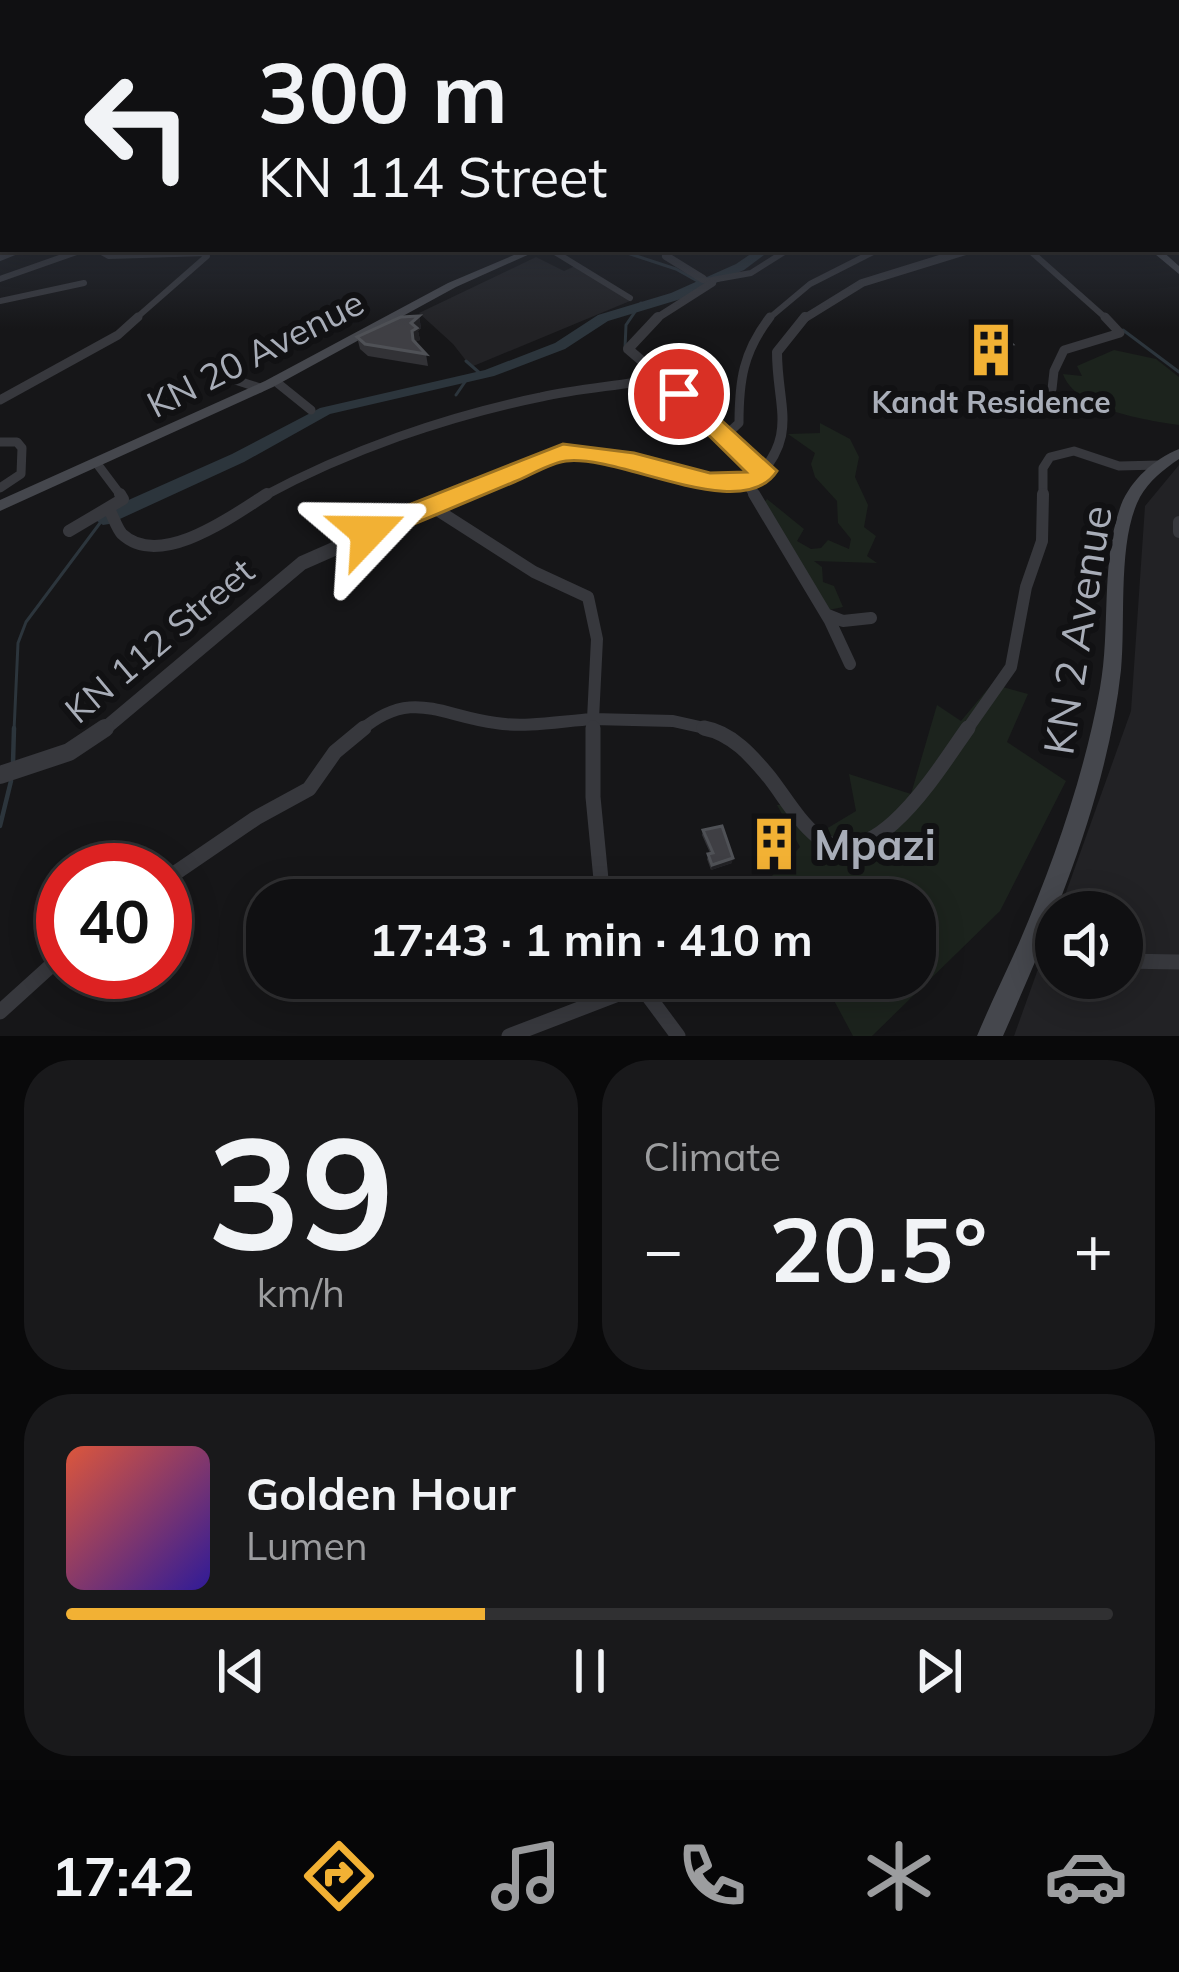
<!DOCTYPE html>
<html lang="en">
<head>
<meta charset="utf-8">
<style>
  :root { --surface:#101012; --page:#19191b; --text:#f1f3f6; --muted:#9c9d9f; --line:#303032; --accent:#f2b134 }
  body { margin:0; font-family:Mulish,sans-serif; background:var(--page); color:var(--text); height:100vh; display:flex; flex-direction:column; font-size:45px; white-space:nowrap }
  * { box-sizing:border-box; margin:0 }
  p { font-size:39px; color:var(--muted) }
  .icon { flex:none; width:66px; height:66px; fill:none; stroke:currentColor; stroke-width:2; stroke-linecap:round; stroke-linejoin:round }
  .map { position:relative; height:1036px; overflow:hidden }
  .panel { display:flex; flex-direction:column; gap:24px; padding:24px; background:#09090a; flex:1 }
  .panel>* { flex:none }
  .banner { position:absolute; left:0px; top:0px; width:1179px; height:252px; box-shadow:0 6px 30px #0003,0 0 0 3px var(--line); background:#101012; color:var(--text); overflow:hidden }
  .tools { position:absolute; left:1035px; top:891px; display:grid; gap:24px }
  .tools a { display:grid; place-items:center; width:108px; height:108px; border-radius:50%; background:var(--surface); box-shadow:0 6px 30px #0003,0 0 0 3px var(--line); font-size:60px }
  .speed { position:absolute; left:36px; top:843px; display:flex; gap:24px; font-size:60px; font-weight:700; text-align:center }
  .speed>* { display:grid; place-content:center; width:156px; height:156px; border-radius:50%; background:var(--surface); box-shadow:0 6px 30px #0003,0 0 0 3px var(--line); line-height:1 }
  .speed .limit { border:18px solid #d22; background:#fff; color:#111 }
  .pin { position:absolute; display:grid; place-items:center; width:102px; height:102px; color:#fff; margin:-51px; border:6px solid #fff; border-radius:50%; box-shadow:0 3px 12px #0007 }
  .me { position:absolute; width:132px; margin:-66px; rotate:67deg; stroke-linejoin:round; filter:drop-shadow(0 0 9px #0008) }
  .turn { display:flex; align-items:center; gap:42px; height:252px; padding:0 60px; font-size:54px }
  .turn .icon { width:156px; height:156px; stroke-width:2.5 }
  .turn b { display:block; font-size:84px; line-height:102px }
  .big { font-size:90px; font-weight:700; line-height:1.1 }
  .panel .card { flex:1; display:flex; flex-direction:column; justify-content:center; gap:18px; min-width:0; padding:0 42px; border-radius:48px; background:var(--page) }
  .panel .dial { align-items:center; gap:0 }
  .dial b { font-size:156px; line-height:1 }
  .song { display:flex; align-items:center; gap:36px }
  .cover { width:144px; height:144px; border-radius:18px; background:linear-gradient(135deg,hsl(10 70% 55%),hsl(250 70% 35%)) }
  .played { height:12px; border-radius:6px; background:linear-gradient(90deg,var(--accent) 40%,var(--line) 40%) }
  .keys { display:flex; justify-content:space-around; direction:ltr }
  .heat { display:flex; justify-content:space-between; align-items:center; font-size:66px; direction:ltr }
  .panel .tiles { flex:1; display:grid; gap:24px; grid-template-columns:1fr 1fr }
  .card:last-child { grid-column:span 2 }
  .trip { position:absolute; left:246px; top:879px; width:690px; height:120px; border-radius:48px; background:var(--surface); box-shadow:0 6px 30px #0003,0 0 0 3px var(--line); font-weight:700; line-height:120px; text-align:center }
  .tabs { display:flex; height:192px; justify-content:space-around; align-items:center; background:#060607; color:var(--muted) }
  .tabs .icon { width:84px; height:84px }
  .tabs .on { color:var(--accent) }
  .tabs b { font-size:54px; color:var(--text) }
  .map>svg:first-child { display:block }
  .built { fill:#222225 }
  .green { fill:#1c231d }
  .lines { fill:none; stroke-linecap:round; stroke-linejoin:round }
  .stream-far1 { stroke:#2c353c; stroke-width:3 }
  .stream { stroke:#2c353c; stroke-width:4.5 }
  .river { fill:#2c353c; fill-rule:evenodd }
  .minor-far3 { stroke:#37383d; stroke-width:6 }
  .minor-far2 { stroke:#37383d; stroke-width:9 }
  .minor-far1 { stroke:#37383d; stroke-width:12 }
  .minor { stroke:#37383d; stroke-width:15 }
  .tertiary-far3 { stroke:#37383d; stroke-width:8 }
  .tertiary-far2 { stroke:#37383d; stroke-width:10 }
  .tertiary-far1 { stroke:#37383d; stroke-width:14 }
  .tertiary { stroke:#37383d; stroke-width:18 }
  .secondary { fill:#45474d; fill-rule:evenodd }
  .wall { fill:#323236 }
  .shaded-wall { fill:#212124 }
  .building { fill:#3f3f44; stroke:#4f5156; stroke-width:3 }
  .route { fill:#f2b134; stroke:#9d7322; stroke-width:3 }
  .labels { text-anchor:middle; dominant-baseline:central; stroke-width:12; stroke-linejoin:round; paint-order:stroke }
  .far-poi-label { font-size:30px; font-weight:bold; fill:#a8adb8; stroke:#111113 }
  .street-label { font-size:36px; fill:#a8adb8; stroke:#111113 }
  .near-street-label { font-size:42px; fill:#a8adb8; stroke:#111113 }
  .near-poi-label { font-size:42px; font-weight:bold; fill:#a8adb8; stroke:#111113; text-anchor:start }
</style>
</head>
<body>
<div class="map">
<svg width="1179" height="1036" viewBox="0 0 1179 1036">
  <rect width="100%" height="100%" fill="#161618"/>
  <path class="built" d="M536,257L564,271L575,266L630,301L471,367L453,344L419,313Z
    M1179,465V1036H1014L1056,919V978H1122V912H1059L1131,711L1145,506Z"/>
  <path class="green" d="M1114,350L1156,359L1179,377V425C1144,420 1075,409 1063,374L1082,376L1077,366Z
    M820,423L850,439L859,457L855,477L868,505L864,527L876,536L867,556L877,563L814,561L822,567L823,582L834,586L843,607L829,610L762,505L767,499L804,529L797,541L811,549L821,548L828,540L849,549L851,539L838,523L837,501L815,477L811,464L815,453L788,434L820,433Z
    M992,684L1028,694L1007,742L1066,781L1000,911L872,1036H853L822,978H915V900H780L769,879L800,847L777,805H787L816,835L856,811L849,774L911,794L937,705L961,721Z"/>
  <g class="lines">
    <path class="stream-far1" d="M615,249L676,269L701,283
      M1123,330L1179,372
      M625,348L626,325L641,303
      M466,361L482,375
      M456,395L467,379
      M674,395L714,434
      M737,459L747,472
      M14,731L18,643L26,622L103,519"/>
    <path class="stream" d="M13,763L14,728
      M0,826L11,781"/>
    <path class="river" d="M758,249H772L744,270L681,299L608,321L565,349L494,376L330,414L244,462L109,524L103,525L94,519L97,514L232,454L320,408L485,370L555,343L598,315L671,293L736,264Z"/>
    <path class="minor-far3" d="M96,249L109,256L207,253
      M550,249L630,298
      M1028,249L1108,320
      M0,258L22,249
      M0,279L85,249
      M706,281L751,273L789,249
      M0,301L84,283
      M134,320L207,256L205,249
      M767,320L810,284L879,249"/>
    <path class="minor-far2" d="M238,367L226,377L260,388
      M275,381L311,410
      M1052,389L1054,371L1064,350L1120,333L1105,317
      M0,400L118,335L138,317
      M724,437L739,423C739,381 743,352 770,317
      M0,442H17L22,448L21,474L0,488
      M98,465L122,497
      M746,482L755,497
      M262,497C347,451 447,416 541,397C580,388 621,386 660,378
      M1043,497V468L1050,457L1074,451L1119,466L1159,465"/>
    <path class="minor-far1" d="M754,494L830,621L850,664
      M109,509C113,516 117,529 122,534C160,570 234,515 267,494
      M1179,522V532
      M69,531L123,499L120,494
      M828,615L843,621L871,618
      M360,731C412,687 440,716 496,723C526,728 562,721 593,719L597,639L588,597L534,572L431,506
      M593,731V719L673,721L718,731
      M966,731L1011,667L1026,587L1042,541L1043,494"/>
    <path class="minor" d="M593,728V797L603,900
      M704,728C732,733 752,756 770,778C784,796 799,822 817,836C873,882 941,765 968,728
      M165,880L256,818L309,789L335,752L364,728
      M1122,961L1179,962
      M635,978L678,1036
      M0,1012L54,963L63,936
      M509,1036L639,986"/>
    <path class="tertiary-far3" d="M670,249L666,256L703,279
      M654,320L712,283
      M802,320L862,283L972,249"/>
    <path class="tertiary-far2" d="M658,317L628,349L698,409L747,462L764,471
      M453,497L550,455L608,456L710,482L755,480C799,435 777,407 777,352L805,317"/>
    <path class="tertiary-far1" d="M102,731L302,563L459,494"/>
    <path class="tertiary" d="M0,775L69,752L105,728"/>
    <path class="secondary" d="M528,249H541L456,287L273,387L0,511V500L265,381L448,283Z
      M1149,249H1160L1179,266V274Z
      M1179,449V459C1164,469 1149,481 1140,497C1117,540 1126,620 1121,670C1107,797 1054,920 1003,1036H977C990,1005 1005,974 1019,943C1054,861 1084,776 1100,688C1111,629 1100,563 1121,505C1131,480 1154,459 1179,449Z"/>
  </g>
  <path class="wall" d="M419,316L421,328L418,331L420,340L415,342L426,354L428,366L368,356L360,349L357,337Z
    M976,338L1012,344L1008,353L980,355L973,347Z
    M703,830L732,863L711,870L707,859L710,853L702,835Z
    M756,830L794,845L792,850L786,851L782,862L771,855L763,858L754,836Z"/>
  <path class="shaded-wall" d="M419,316L421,328L418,331L420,340L415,342V352L411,323Z
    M733,858L732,863L711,870L712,865Z"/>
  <path class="building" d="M419,316L411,323L417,328L412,331L413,340L426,354L365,344L357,337L401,317Z
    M1004,336L1012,344L984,346L976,338Z
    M785,825L794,845L786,846L785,857L773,850L765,853L756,830Z
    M722,826L733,858L712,865L708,854L713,853L703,830Z"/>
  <linearGradient id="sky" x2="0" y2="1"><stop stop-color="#0c0c0d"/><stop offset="0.56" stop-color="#363c48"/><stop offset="1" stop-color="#363c48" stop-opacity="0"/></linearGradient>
  <rect width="1179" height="329" fill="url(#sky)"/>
  <path class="route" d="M679,387L687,389L777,471C743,525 619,454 566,461C549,463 530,476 514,482C469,501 423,520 378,539L368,542L354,532L358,525L563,444L634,453L710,473L746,472L671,398L667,394Z"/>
  <defs>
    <symbol id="building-bare" viewBox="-9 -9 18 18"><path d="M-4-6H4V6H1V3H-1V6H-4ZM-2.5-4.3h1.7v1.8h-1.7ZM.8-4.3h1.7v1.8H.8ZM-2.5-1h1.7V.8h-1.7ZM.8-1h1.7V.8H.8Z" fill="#f2b134" stroke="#111113" stroke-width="2.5" paint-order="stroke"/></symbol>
  </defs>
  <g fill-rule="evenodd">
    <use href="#building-bare" x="953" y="312" width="76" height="76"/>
    <use href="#building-bare" x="736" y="806" width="76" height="76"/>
  </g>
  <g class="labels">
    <g class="far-poi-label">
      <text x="991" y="402">Kandt Residence</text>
    </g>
    <g class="street-label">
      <text transform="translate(255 353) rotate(-27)">KN 20 Avenue</text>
      <text transform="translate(159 640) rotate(-40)">KN 112 Street</text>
    </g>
    <g class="near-street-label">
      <text transform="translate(1077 630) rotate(-81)">KN 2 Avenue</text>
    </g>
    <g class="near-poi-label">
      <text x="814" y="844">Mpazi</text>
    </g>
  </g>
</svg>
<div class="tools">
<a><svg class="icon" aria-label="sound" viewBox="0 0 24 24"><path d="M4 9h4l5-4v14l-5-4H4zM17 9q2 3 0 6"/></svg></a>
</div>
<div class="speed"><div class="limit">40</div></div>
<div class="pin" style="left:679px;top:394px;background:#d93025"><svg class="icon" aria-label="arrive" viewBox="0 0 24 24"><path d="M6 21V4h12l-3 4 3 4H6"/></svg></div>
<svg class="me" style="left:368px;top:532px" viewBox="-20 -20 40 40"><path d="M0-17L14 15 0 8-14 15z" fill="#f2b134" stroke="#fff" stroke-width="4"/></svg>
<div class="trip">17:43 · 1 min · 410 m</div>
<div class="banner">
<div class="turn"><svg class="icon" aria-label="left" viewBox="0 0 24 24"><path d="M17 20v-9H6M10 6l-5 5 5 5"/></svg><div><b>300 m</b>KN 114 Street</div></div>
</div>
</div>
<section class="panel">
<div class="tiles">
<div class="card dial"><b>39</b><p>km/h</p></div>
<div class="card"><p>Climate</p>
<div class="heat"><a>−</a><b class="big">20.5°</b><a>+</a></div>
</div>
<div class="card">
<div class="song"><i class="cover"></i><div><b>Golden Hour</b><p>Lumen</p></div></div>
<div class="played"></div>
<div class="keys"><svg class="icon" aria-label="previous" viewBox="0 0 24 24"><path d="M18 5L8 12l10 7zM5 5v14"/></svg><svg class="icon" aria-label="pause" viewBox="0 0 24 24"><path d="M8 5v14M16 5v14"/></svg><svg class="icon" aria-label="next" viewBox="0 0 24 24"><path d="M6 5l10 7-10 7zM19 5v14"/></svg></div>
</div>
</div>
</section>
<nav class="tabs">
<b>17:42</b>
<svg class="icon on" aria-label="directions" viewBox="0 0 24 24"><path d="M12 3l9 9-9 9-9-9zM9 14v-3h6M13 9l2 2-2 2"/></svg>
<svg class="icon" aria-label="music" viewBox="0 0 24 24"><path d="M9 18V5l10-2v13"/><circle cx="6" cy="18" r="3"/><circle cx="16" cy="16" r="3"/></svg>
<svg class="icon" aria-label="phone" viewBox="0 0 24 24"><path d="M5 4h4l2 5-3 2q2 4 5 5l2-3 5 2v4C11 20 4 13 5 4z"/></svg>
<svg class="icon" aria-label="climate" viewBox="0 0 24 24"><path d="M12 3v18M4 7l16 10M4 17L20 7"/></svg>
<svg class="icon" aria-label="car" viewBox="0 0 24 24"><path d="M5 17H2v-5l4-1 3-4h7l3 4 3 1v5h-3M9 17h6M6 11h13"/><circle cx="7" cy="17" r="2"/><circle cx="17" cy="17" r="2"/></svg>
</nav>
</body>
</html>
